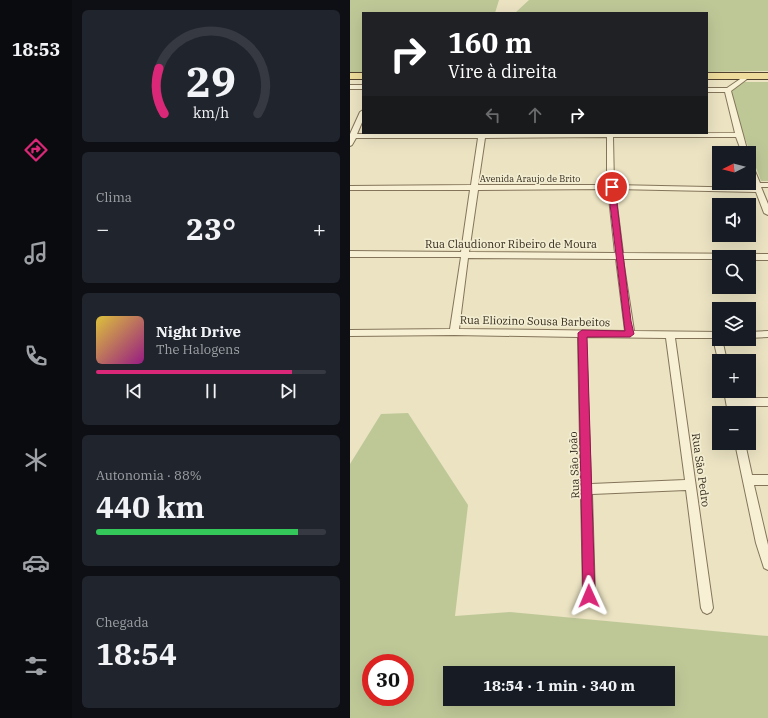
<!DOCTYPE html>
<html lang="pt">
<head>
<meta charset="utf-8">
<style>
  :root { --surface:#171b24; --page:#20242c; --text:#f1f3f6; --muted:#9ea1a6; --line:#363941; --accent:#db2777 }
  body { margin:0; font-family:"IBM Plex Serif",serif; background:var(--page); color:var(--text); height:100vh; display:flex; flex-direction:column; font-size:15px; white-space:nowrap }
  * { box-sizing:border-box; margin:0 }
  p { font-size:13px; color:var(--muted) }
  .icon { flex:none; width:22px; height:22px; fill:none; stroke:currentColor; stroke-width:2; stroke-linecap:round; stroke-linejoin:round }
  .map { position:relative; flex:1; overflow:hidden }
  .panel { display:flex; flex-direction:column; gap:10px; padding:10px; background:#0d0f14; width:278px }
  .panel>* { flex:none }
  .hud { position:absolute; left:12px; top:12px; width:346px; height:122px; border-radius:0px; box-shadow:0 4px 16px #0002; background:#202124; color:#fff; overflow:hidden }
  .needle { width:26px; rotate:264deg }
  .buttons { position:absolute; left:362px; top:146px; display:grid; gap:8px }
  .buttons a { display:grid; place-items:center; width:44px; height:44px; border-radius:0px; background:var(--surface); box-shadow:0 4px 16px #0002; font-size:20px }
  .speed { position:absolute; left:12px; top:654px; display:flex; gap:8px; font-size:20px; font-weight:700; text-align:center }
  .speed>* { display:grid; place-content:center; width:52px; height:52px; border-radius:50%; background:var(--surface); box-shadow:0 4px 16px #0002; line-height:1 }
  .speed .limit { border:6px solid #d22; background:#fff; color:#111 }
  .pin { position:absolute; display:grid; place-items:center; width:34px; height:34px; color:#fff; margin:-17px; border:2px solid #fff; border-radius:50%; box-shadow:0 1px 4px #0007 }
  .me { position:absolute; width:44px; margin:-22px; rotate:359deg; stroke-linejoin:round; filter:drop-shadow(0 0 3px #0008) }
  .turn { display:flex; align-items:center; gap:14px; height:84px; padding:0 20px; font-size:18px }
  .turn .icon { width:52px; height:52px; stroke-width:2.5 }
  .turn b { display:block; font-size:28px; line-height:34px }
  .lanes { display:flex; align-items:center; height:38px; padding:0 20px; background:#0003; justify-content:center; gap:20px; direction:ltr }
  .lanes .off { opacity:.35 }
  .big { font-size:30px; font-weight:800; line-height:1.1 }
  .panel .card { flex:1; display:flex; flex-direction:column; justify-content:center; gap:6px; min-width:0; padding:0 14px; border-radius:6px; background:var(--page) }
  .panel .dial { align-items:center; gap:0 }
  .dial svg { height:104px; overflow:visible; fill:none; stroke:var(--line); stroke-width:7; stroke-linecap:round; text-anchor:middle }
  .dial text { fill:var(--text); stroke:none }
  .song { display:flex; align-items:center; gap:12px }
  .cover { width:48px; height:48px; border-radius:6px; background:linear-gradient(135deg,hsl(50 70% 55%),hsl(310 70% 35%)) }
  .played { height:4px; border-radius:2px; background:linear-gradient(90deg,var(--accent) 85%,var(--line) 85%) }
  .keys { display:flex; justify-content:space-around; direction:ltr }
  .heat { display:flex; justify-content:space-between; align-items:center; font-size:22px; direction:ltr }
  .charge { height:6px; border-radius:3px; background:linear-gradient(90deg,#34c759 88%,var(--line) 0) }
  .trip { position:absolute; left:93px; top:666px; width:232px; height:40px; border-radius:0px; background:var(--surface); box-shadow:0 4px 16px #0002; font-weight:800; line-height:40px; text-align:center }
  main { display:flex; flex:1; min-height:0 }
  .dock { display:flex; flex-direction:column; width:72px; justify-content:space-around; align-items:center; background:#090b0e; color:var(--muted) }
  .dock .icon { width:28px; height:28px }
  .dock .selected { color:var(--accent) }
  .dock b { font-size:18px; color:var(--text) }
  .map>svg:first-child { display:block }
  .green { fill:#bec897; fill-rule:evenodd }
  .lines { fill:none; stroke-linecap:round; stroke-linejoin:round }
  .minor-casing { stroke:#84755a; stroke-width:2 }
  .primary-casing { stroke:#52432e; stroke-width:2 }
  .minor { fill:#f7f0d5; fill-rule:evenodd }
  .primary { fill:#eddc9b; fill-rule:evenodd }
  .route { fill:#db2777; stroke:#8e194d }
  .labels { text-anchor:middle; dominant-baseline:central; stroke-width:3.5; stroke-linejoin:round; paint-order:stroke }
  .far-street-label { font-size:9px; fill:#352b1e; stroke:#f3edd1 }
  .street-label { font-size:11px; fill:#352b1e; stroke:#f3edd1 }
</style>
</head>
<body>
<main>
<nav class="dock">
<b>18:53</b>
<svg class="icon selected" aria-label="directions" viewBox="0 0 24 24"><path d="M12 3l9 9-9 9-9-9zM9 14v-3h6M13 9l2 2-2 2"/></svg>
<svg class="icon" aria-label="music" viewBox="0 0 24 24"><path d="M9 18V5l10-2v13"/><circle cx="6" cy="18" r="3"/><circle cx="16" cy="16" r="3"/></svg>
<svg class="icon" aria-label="phone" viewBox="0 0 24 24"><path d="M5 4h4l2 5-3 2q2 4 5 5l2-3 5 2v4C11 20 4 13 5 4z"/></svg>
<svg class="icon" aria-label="climate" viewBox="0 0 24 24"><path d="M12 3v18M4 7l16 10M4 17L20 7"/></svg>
<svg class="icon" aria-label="car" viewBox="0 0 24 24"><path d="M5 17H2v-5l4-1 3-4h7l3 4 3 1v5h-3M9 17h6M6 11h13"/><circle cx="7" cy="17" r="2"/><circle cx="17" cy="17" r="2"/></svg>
<svg class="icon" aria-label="filters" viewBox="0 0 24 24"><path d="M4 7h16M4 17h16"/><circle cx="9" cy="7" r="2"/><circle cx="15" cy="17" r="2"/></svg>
</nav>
<section class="panel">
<div class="card dial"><svg viewBox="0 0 100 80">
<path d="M14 69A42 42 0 1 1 86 69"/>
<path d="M14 69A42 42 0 0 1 10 34" stroke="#db2777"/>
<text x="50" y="56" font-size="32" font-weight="700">29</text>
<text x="50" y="72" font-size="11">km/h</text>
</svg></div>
<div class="card"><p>Clima</p>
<div class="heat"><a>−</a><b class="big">23°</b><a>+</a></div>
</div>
<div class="card">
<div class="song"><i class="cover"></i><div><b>Night Drive</b><p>The Halogens</p></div></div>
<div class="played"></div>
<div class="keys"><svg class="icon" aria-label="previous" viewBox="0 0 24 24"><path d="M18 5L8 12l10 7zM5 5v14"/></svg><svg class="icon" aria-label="pause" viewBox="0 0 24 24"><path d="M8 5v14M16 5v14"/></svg><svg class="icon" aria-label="next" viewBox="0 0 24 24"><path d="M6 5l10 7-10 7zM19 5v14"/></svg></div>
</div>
<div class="card"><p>Autonomia · 88%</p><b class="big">440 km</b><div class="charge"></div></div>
<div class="card"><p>Chegada</p><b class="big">18:54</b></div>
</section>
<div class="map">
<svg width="418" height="718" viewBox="0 0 418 718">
  <rect width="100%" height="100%" fill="#ebe3c2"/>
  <path class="green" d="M0,0H149L145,13H13V72L0,73Z
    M179,0H418V71L357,72V13H165Z
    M394,82H418V181H411L388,120L381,92Z
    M58,413L118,505L105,616L160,612L418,636V718H0V464L31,414ZM21,663H55V697H21ZM100,673H318V699H100Z"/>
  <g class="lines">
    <defs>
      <path id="minor" d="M396,75L401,76L381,91L398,153H392L386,137H263L264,185L405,188L399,173V162L402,164L410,183H418V187H411L418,204V215L414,213L406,192L265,189L273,253L418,254V260H399V257H369V259H273L284,331L369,332V339H372L377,361H369V364L363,338H325L363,608L361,612L357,614L353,612L351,608L336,490L242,494L245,596L243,600L239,602L235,600L233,596L228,337L104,335L0,336V330L100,329L111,257H0V251L111,252L120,190H0V186L121,185L128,138H6L2,145L0,146V134L10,112L13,110V120L7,134L385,133L375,92H357V88H377ZM257,137V185H128L135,138ZM258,189L265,253L119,252L128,190ZM118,258L266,259L275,331L109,329ZM236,337L316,338L335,480L241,484Z
        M0,85H13V89H0Z
        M418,331V337L399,338V332Z
        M374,391H384L385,398H418V406H386L388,413H378Z
        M385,443H395L402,475H418V485H404L418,545V570L414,568L406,543Z"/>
      <path id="primary" d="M0,73H13V79H0Z
        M357,73H418V79H357Z"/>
    </defs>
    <use href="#minor" class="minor-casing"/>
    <use href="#primary" class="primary-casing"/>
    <use href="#minor" class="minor"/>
    <use href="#primary" class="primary"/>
  </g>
  <path class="route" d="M262,185L265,187L281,321L284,334L280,337H237L245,596L243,600L239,602L235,600L233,596L228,333L232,330L275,331L258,187Z"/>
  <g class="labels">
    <g class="far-street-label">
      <text x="180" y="178">Avenida Araujo de Brito</text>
    </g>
    <g class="street-label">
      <text x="161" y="244">Rua Claudionor Ribeiro de Moura</text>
      <text transform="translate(185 321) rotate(1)">Rua Eliozino Sousa Barbeitos</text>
      <text transform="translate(224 465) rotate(-92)">Rua São João</text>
      <text transform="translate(351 470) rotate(82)">Rua São Pedro</text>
    </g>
  </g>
</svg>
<div class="buttons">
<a><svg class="needle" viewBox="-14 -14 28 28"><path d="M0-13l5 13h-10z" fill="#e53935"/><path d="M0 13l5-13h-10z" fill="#9ea1a6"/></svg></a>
<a><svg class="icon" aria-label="sound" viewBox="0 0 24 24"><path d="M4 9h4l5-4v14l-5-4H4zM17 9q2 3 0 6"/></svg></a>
<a><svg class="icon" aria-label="search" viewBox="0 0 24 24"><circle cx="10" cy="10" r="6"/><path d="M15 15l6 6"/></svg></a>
<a><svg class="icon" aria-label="layers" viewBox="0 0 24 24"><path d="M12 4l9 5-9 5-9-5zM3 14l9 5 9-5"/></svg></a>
<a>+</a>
<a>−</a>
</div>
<div class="speed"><div class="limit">30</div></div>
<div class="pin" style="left:262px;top:187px;background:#d93025"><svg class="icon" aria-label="arrive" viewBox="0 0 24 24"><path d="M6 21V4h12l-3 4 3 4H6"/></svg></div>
<svg class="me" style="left:239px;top:596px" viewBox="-20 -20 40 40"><path d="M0-17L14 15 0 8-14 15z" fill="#db2777" stroke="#fff" stroke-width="4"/></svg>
<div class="trip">18:54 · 1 min · 340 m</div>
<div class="hud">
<div class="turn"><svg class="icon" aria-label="right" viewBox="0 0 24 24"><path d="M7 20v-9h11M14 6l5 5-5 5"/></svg><div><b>160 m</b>Vire à direita</div></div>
<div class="lanes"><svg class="icon off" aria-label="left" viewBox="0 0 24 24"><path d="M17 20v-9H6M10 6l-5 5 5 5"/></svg><svg class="icon off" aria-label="ahead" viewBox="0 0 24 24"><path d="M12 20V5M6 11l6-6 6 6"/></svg><svg class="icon" aria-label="right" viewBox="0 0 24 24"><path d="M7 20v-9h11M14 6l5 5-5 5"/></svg></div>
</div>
</div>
</main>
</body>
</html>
